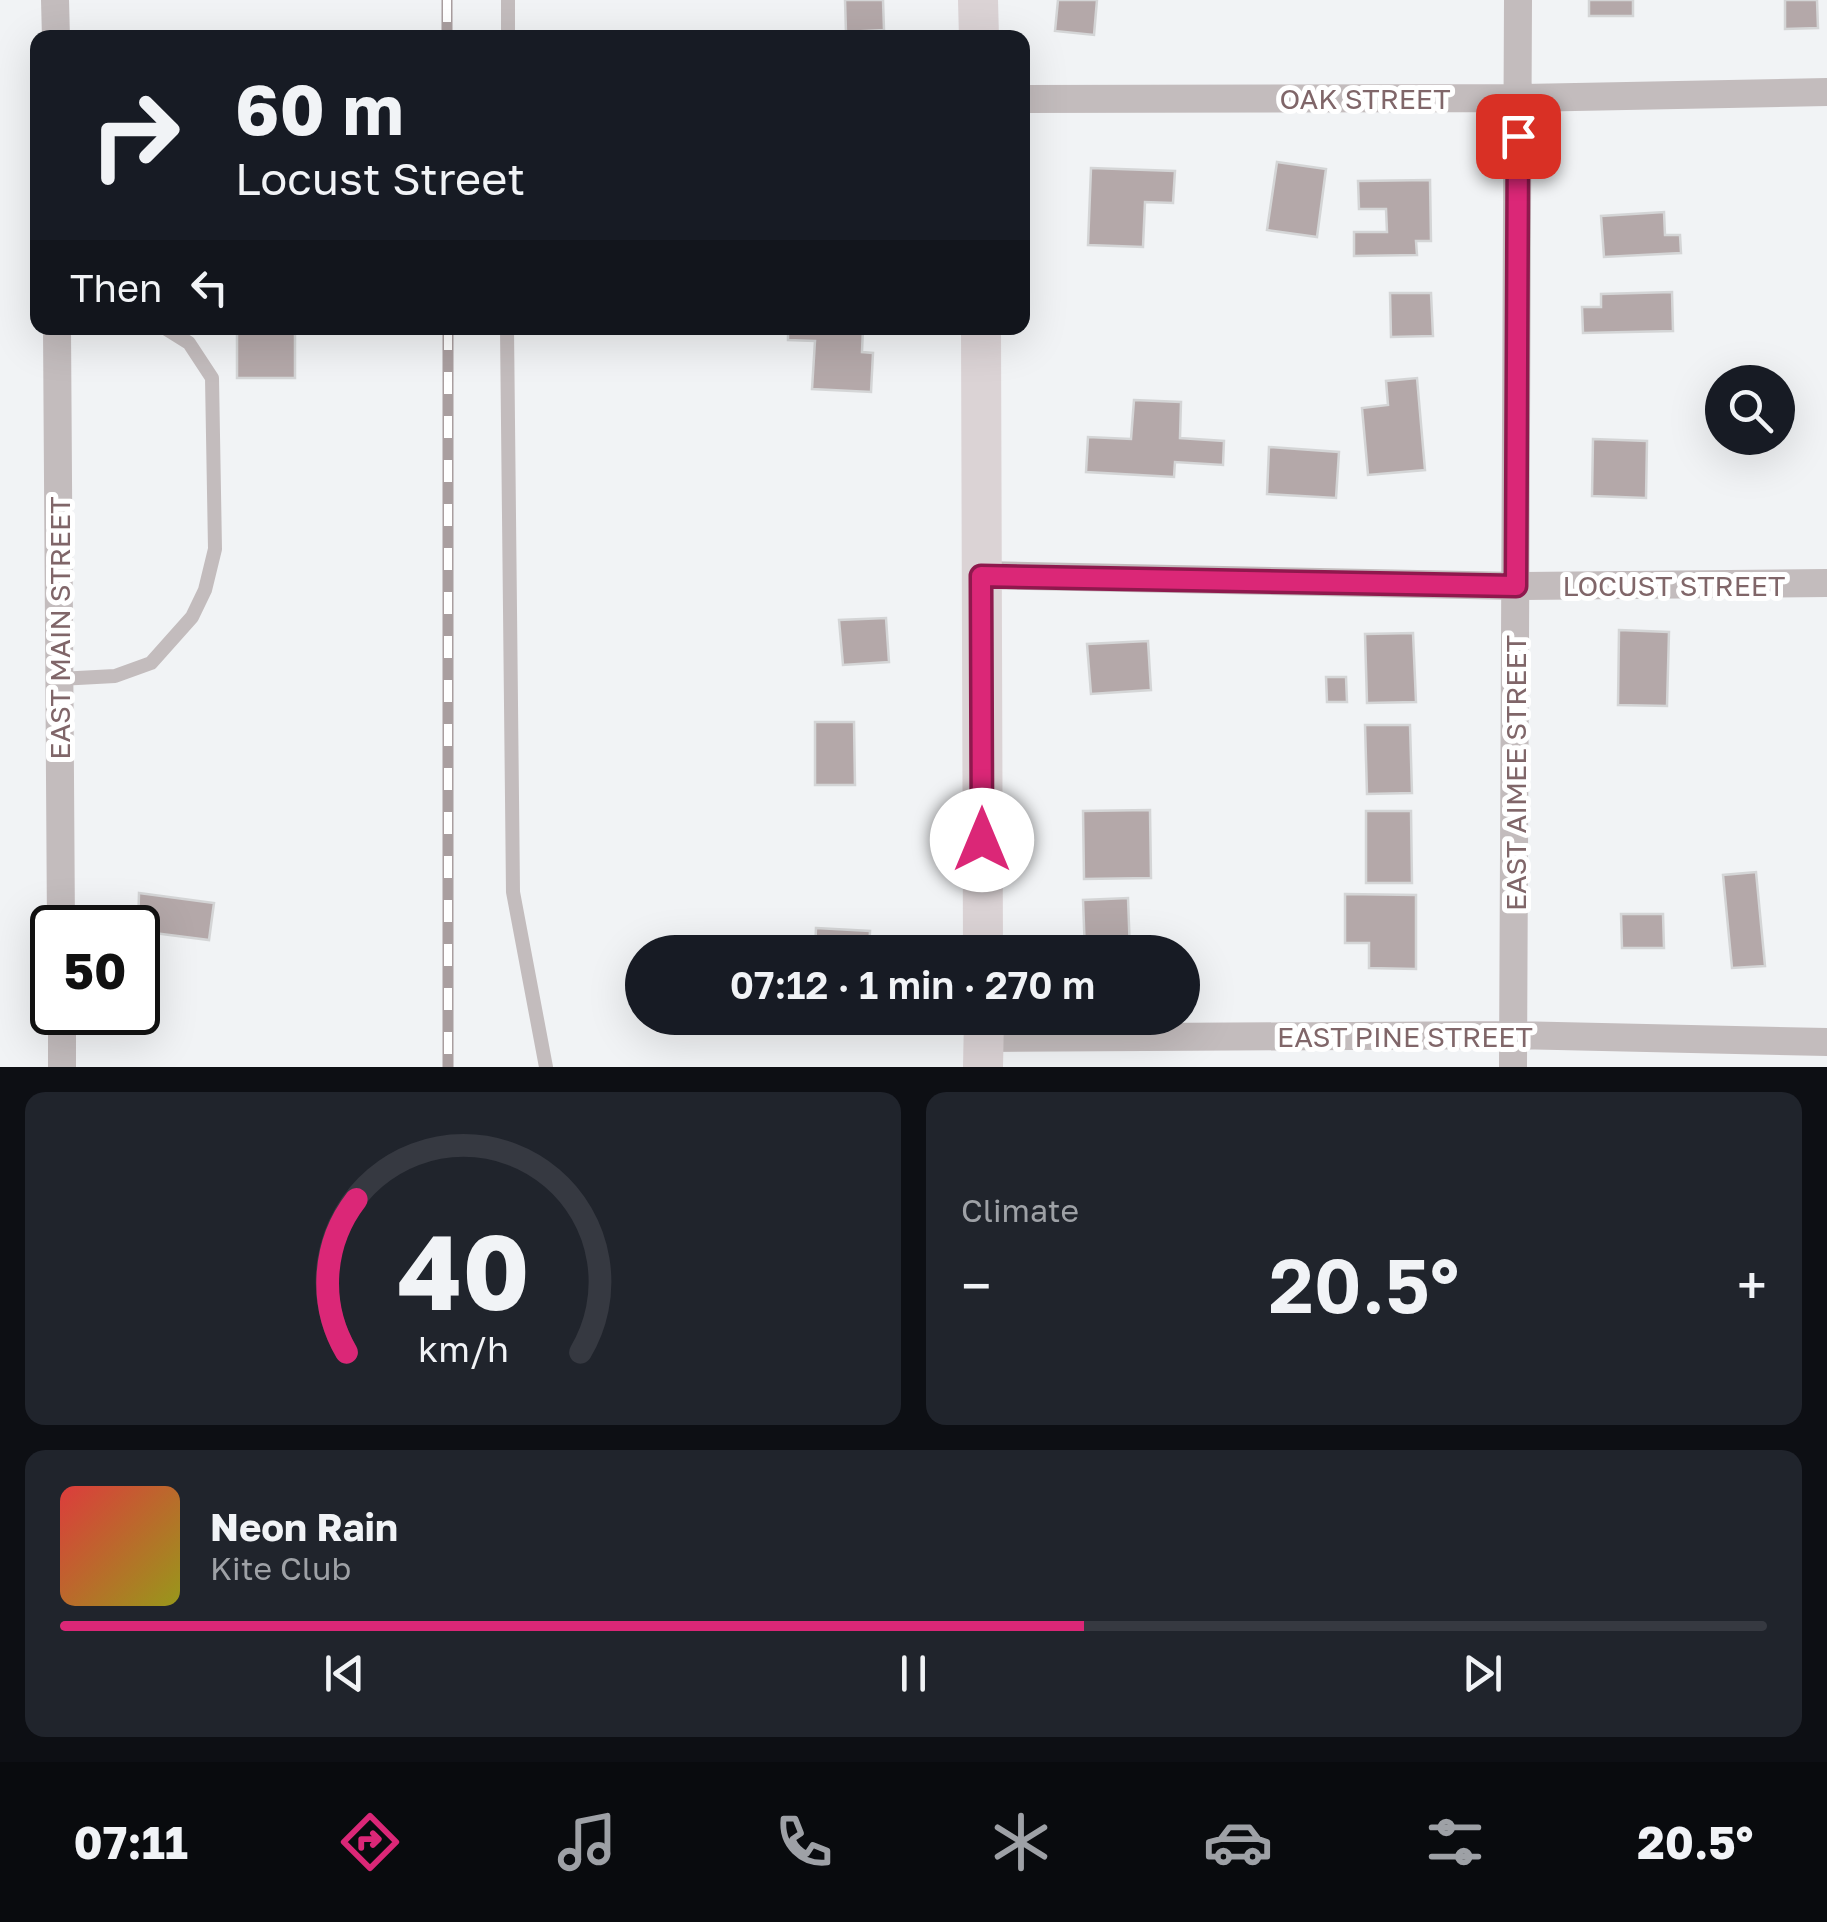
<!DOCTYPE html>
<html lang="en">
<head>
<meta charset="utf-8">
<style>
  :root { --surface:#171b24; --page:#20242c; --text:#f1f3f6; --muted:#9ea1a6; --line:#363941; --accent:#db2777 }
  body { margin:0; font-family:"Golos Text",sans-serif; background:var(--page); color:var(--text); height:100vh; display:flex; flex-direction:column; font-size:38px; white-space:nowrap }
  * { box-sizing:border-box; margin:0 }
  p { font-size:32px; color:var(--muted) }
  .icon { flex:none; width:55px; height:55px; fill:none; stroke:currentColor; stroke-width:2; stroke-linecap:round; stroke-linejoin:round }
  .map { position:relative; height:1067px; overflow:hidden }
  .side { display:flex; flex-direction:column; gap:25px; padding:25px; background:#0d0f14; flex:1 }
  .side>* { flex:none }
  .guide { position:absolute; left:30px; top:30px; width:1000px; height:305px; border-radius:20px; box-shadow:0 10px 40px #0002; background:#171b24; color:var(--text); overflow:hidden }
  .fabs { position:absolute; left:1705px; top:365px; display:grid; gap:20px }
  .fabs a { display:grid; place-items:center; width:90px; height:90px; border-radius:50%; background:var(--surface); box-shadow:0 10px 40px #0002; font-size:50px }
  .speed { position:absolute; left:30px; top:905px; display:flex; gap:20px; font-size:50px; font-weight:700; text-align:center }
  .speed>* { display:grid; place-content:center; width:130px; height:130px; border-radius:50%; background:var(--surface); box-shadow:0 10px 40px #0002; line-height:1 }
  .speed .limit { border:5px solid #111; border-radius:15px; background:#fff; color:#111 }
  .pin { position:absolute; display:grid; place-items:center; width:85px; height:85px; color:#fff; margin:-42px; border-radius:20px; box-shadow:0 5px 15px #0006 }
  .me { position:absolute; width:110px; margin:-55px; rotate:0deg; stroke-linejoin:round; filter:drop-shadow(0 0 8px #0008) }
  .turn { display:flex; align-items:center; gap:35px; height:210px; padding:0 40px; font-size:45px }
  .turn .icon { width:130px; height:130px; stroke-width:2.5 }
  .turn b { display:block; font-size:70px; line-height:85px }
  .then { display:flex; align-items:center; height:95px; padding:0 40px; background:#0003; gap:20px; font-size:38px }
  .big { font-size:75px; font-weight:600; line-height:1.1 }
  .side .card { flex:1; display:flex; flex-direction:column; justify-content:center; gap:15px; min-width:0; padding:0 35px; border-radius:20px; background:var(--page) }
  .side .dial { align-items:center; gap:0 }
  .dial svg { height:260px; overflow:visible; fill:none; stroke:var(--line); stroke-width:7; stroke-linecap:round; text-anchor:middle }
  .dial text { fill:var(--text); stroke:none }
  .song { display:flex; align-items:center; gap:30px }
  .cover { width:120px; height:120px; border-radius:15px; background:linear-gradient(135deg,hsl(0 70% 55%),hsl(60 70% 35%)) }
  .played { height:10px; border-radius:5px; background:linear-gradient(90deg,var(--accent) 60%,var(--line) 60%) }
  .keys { display:flex; justify-content:space-around; direction:ltr }
  .heat { display:flex; justify-content:space-between; align-items:center; font-size:55px; direction:ltr }
  .side .tiles { flex:1; display:grid; gap:25px; grid-template-columns:1fr 1fr }
  .card:last-child { grid-column:span 2 }
  .trip { position:absolute; left:625px; top:935px; width:575px; height:100px; border-radius:50px; background:var(--surface); box-shadow:0 10px 40px #0002; font-weight:600; line-height:100px; text-align:center }
  .tabs { display:flex; height:160px; justify-content:space-around; align-items:center; background:#090b0e; color:var(--muted) }
  .tabs .icon { width:70px; height:70px }
  .tabs .active { color:var(--accent) }
  .tabs b { font-size:45px; color:var(--text) }
  .map>svg:first-child { display:block }
  .building { fill:#b4a8a9; stroke:#d4d5d6; stroke-width:2.5 }
  .lines { fill:none; stroke-linecap:round; stroke-linejoin:round }
  .service { stroke:#c3bcbd; stroke-width:14 }
  .minor { stroke:#c3bcbd; stroke-width:28 }
  .secondary { stroke:#dbd3d5; stroke-width:40 }
  .rail-casing { stroke:#a99e9f; stroke-width:11 }
  .rail { stroke:#fff; stroke-width:8; stroke-dasharray:22; stroke-linecap:butt }
  .route-casing { stroke:#8e194d; stroke-width:25 }
  .route { stroke:#db2777; stroke-width:18 }
  .labels { text-anchor:middle; dominant-baseline:central; stroke-width:10; stroke-linejoin:round; paint-order:stroke }
  .street-label { font-size:28px; fill:#806669; stroke:#fff }
</style>
</head>
<body>
<div class="map">
<svg width="1827" height="1067" viewBox="0 0 1827 1067">
  <rect width="100%" height="100%" fill="#f1f3f5"/>
  <path class="building" d="M845,0H883L884,30L846,32Z
    M1058,0H1097L1094,35L1055,31Z
    M1589,0H1633V16H1589Z
    M1785,0H1817L1818,28L1785,29Z
    M1277,162L1326,169L1317,237L1267,230Z
    M1091,168L1175,171L1173,203L1145,202L1143,247L1088,245Z
    M1430,180L1431,241H1416L1417,255L1354,256V232H1387L1386,209H1359L1358,181Z
    M1664,212L1665,235H1680L1681,253L1604,257L1601,216Z
    M1672,292L1673,331L1583,333L1582,307H1601V294Z
    M1390,293H1431L1433,336L1391,337Z
    M237,328H295V378H237Z
    M788,328H863L862,352L873,353L871,392L812,389L815,341L788,340Z
    M1417,378L1425,470L1368,475L1362,408L1388,405L1386,381Z
    M1134,400L1181,402L1180,438L1224,441L1223,465L1175,462L1174,477L1086,472L1088,437L1131,439Z
    M1593,439L1647,441L1646,498L1592,496Z
    M1269,447L1339,452L1336,498L1267,494Z
    M886,618L889,662L843,665L839,620Z
    M1619,630L1669,632L1667,706L1618,705Z
    M1413,633L1416,702L1367,703L1365,634Z
    M1148,641L1151,690L1091,694L1087,644Z
    M1326,677H1346L1347,702H1327Z
    M815,722H854L855,785H815Z
    M1365,725H1410L1412,793L1367,794Z
    M1150,810L1151,878L1084,879L1083,811Z
    M1366,811H1411L1412,883H1366Z
    M1756,872L1765,966L1732,968L1723,875Z
    M139,893L214,903L209,940L138,931Z
    M1345,894L1416,895V969L1369,968V943H1345Z
    M1128,898L1130,952H1085L1083,900Z
    M1621,914H1663L1664,948H1622Z
    M816,928L870,931L869,952H815Z"/>
  <g class="lines">
    <path class="service" d="M508,38V0
      M507,328L513,892L546,1067
      M59,679L115,676L151,663L192,617L205,590L215,549L212,378L189,343L165,328"/>
    <path class="minor" d="M55,0L56,38
      M1022,99L1519,98L1827,92
      M57,328L61,928
      M981,575L1516,586L1827,583
      M62,1012V1067
      M984,1038L1513,1035L1827,1042
      M1513,1067L1518,0"/>
    <path class="secondary" d="M978,0L979,38
      M981,328L983,952
      M983,1067L984,1018"/>
    <defs>
      <path id="rail" d="M447,0V38
        M448,328V1067"/>
    </defs>
    <use href="#rail" class="rail-casing"/>
    <use href="#rail" class="rail"/>
  </g>
  <g class="lines">
    <defs>
      <path id="route" d="M982,840L981,576L1516,586L1518,136"/>
    </defs>
    <use href="#route" class="route-casing"/>
    <use href="#route" class="route"/>
  </g>
  <g class="labels">
    <g class="street-label">
      <text x="1365" y="98">OAK STREET</text>
      <text x="1674" y="585">LOCUST STREET</text>
      <text transform="translate(59 628) rotate(-90)">EAST MAIN STREET</text>
      <text transform="translate(1515 773) rotate(-90)">EAST AIMEE STREET</text>
      <text x="1405" y="1036">EAST PINE STREET</text>
    </g>
  </g>
</svg>
<div class="fabs">
<a><svg class="icon" aria-label="search" viewBox="0 0 24 24"><circle cx="10" cy="10" r="6"/><path d="M15 15l6 6"/></svg></a>
</div>
<div class="speed"><div class="limit">50</div></div>
<div class="pin" style="left:1518px;top:136px;background:#d93025"><svg class="icon" aria-label="arrive" viewBox="0 0 24 24"><path d="M6 21V4h12l-3 4 3 4H6"/></svg></div>
<svg class="me" style="left:982px;top:840px" viewBox="-20 -20 40 40"><circle r="19" fill="#fff"/><path d="M0-13L10 11 0 6-10 11z" fill="#db2777"/></svg>
<div class="trip">07:12 · 1 min · 270 m</div>
<div class="guide">
<div class="turn"><svg class="icon" aria-label="right" viewBox="0 0 24 24"><path d="M7 20v-9h11M14 6l5 5-5 5"/></svg><div><b>60 m</b>Locust Street</div></div>
<div class="then">Then<svg class="icon" aria-label="left" viewBox="0 0 24 24"><path d="M17 20v-9H6M10 6l-5 5 5 5"/></svg></div>
</div>
</div>
<section class="side">
<div class="tiles">
<div class="card dial"><svg viewBox="0 0 100 80">
<path d="M14 69A42 42 0 1 1 86 69"/>
<path d="M14 69A42 42 0 0 1 17 22" stroke="#db2777"/>
<text x="50" y="56" font-size="32" font-weight="700">40</text>
<text x="50" y="72" font-size="11">km/h</text>
</svg></div>
<div class="card"><p>Climate</p>
<div class="heat"><a>−</a><b class="big">20.5°</b><a>+</a></div>
</div>
<div class="card">
<div class="song"><i class="cover"></i><div><b>Neon Rain</b><p>Kite Club</p></div></div>
<div class="played"></div>
<div class="keys"><svg class="icon" aria-label="previous" viewBox="0 0 24 24"><path d="M18 5L8 12l10 7zM5 5v14"/></svg><svg class="icon" aria-label="pause" viewBox="0 0 24 24"><path d="M8 5v14M16 5v14"/></svg><svg class="icon" aria-label="next" viewBox="0 0 24 24"><path d="M6 5l10 7-10 7zM19 5v14"/></svg></div>
</div>
</div>
</section>
<nav class="tabs">
<b>07:11</b>
<svg class="icon active" aria-label="directions" viewBox="0 0 24 24"><path d="M12 3l9 9-9 9-9-9zM9 14v-3h6M13 9l2 2-2 2"/></svg>
<svg class="icon" aria-label="music" viewBox="0 0 24 24"><path d="M9 18V5l10-2v13"/><circle cx="6" cy="18" r="3"/><circle cx="16" cy="16" r="3"/></svg>
<svg class="icon" aria-label="phone" viewBox="0 0 24 24"><path d="M5 4h4l2 5-3 2q2 4 5 5l2-3 5 2v4C11 20 4 13 5 4z"/></svg>
<svg class="icon" aria-label="climate" viewBox="0 0 24 24"><path d="M12 3v18M4 7l16 10M4 17L20 7"/></svg>
<svg class="icon" aria-label="car" viewBox="0 0 24 24"><path d="M5 17H2v-5l4-1 3-4h7l3 4 3 1v5h-3M9 17h6M6 11h13"/><circle cx="7" cy="17" r="2"/><circle cx="17" cy="17" r="2"/></svg>
<svg class="icon" aria-label="filters" viewBox="0 0 24 24"><path d="M4 7h16M4 17h16"/><circle cx="9" cy="7" r="2"/><circle cx="15" cy="17" r="2"/></svg>
<b>20.5°</b>
</nav>
</body>
</html>
